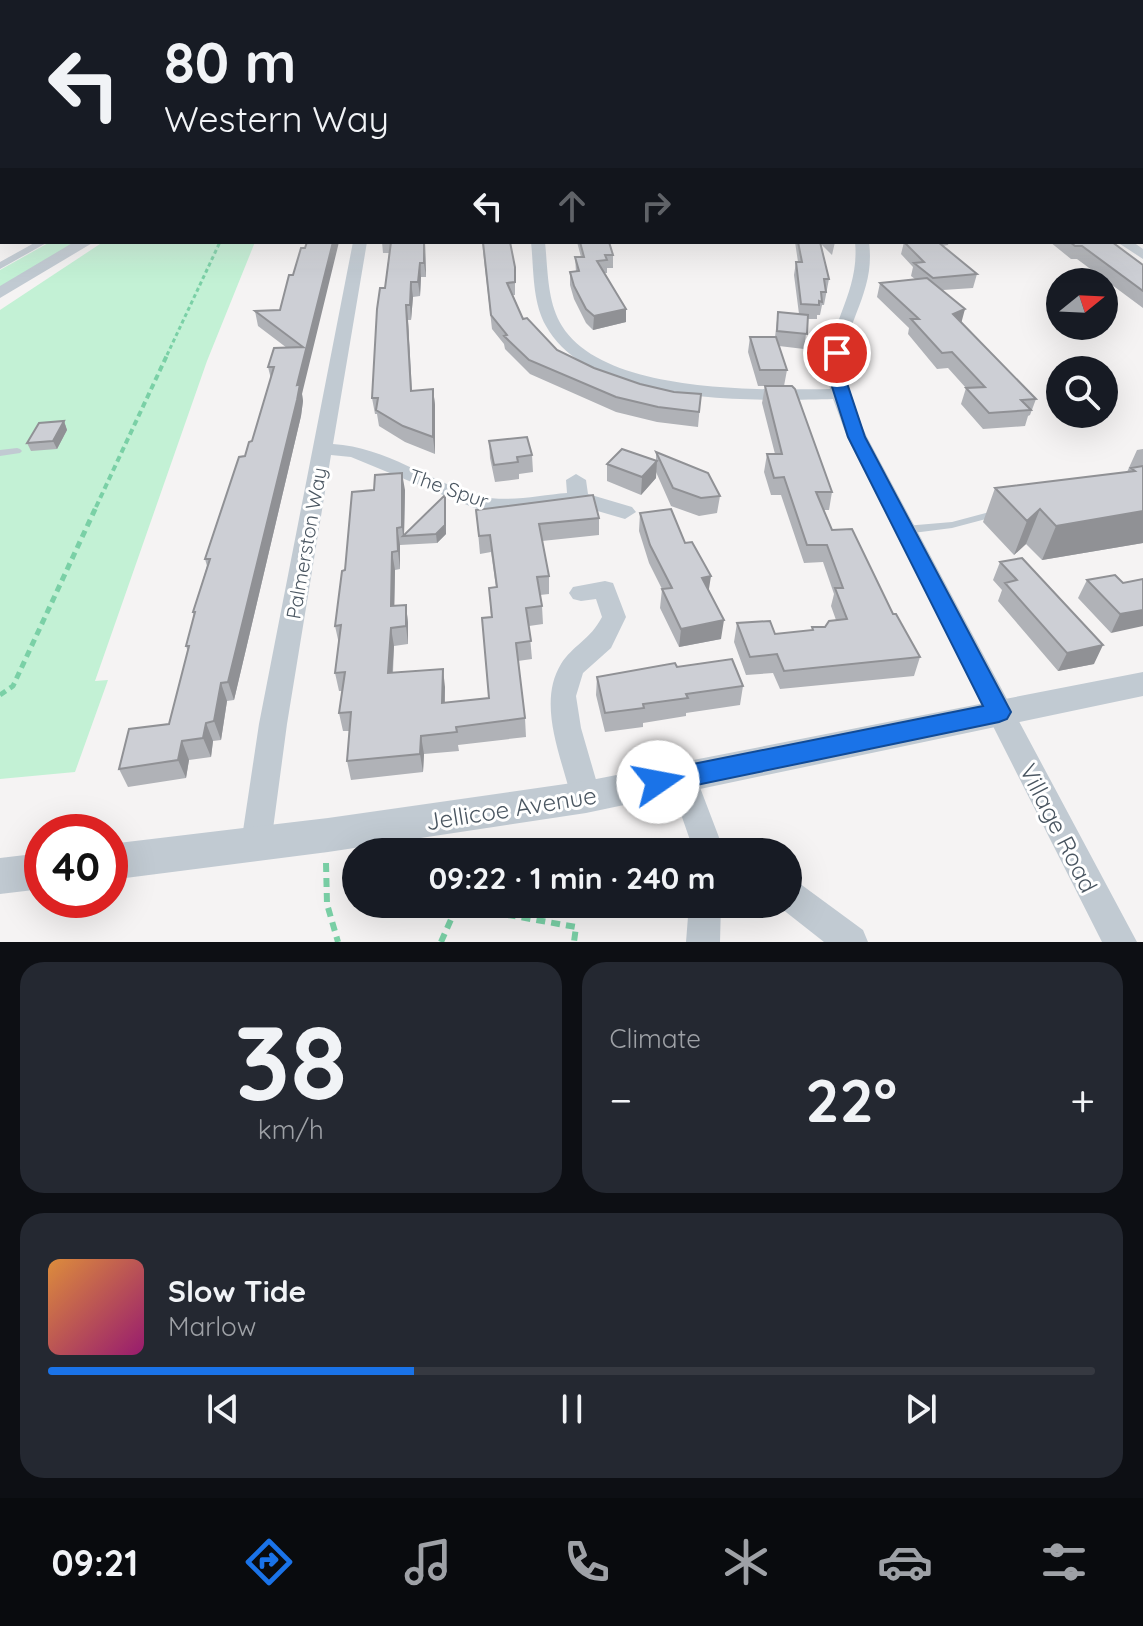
<!DOCTYPE html>
<html lang="en">
<head>
<meta charset="utf-8">
<style>
  :root { --surface:#171b24; --page:#242831; --text:#f1f3f6; --muted:#9ea1a6; --line:#363941; --accent:#1a73e8 }
  body { margin:0; font-family:Quicksand,sans-serif; background:var(--page); color:var(--text); height:100vh; display:flex; flex-direction:column; font-size:30px; white-space:nowrap }
  * { box-sizing:border-box; margin:0 }
  p { font-size:26px; color:var(--muted) }
  .icon { flex:none; width:44px; height:44px; fill:none; stroke:currentColor; stroke-width:2; stroke-linecap:round; stroke-linejoin:round }
  .map { position:relative; height:942px; overflow:hidden }
  .side { display:flex; flex-direction:column; gap:20px; padding:20px; background:#0d0f14; flex:1 }
  .side>* { flex:none }
  .top-card { position:absolute; left:0px; top:0px; width:1144px; height:244px; box-shadow:0 8px 32px #0002; background:#171b24; color:var(--text); overflow:hidden }
  .needle { width:52px; rotate:72deg }
  .fabs { position:absolute; left:1046px; top:268px; display:grid; gap:16px }
  .fabs a { display:grid; place-items:center; width:72px; height:72px; border-radius:50%; background:var(--surface); box-shadow:0 8px 32px #0002; font-size:40px }
  .speed { position:absolute; left:24px; top:814px; display:flex; gap:16px; font-size:40px; font-weight:700; text-align:center }
  .speed>* { display:grid; place-content:center; width:104px; height:104px; border-radius:50%; background:var(--surface); box-shadow:0 8px 32px #0002; line-height:1 }
  .speed .limit { border:12px solid #d22; background:#fff; color:#111 }
  .pin { position:absolute; display:grid; place-items:center; width:68px; height:68px; color:#fff; margin:-34px; border:4px solid #fff; border-radius:50%; box-shadow:0 2px 8px #0007 }
  .me { position:absolute; width:88px; margin:-44px; rotate:78deg; stroke-linejoin:round; filter:drop-shadow(0 0 6px #0008) }
  .turn { display:flex; align-items:center; gap:28px; height:168px; padding:0 32px; font-size:36px }
  .turn .icon { width:104px; height:104px; stroke-width:2.5 }
  .turn b { display:block; font-size:56px; line-height:68px }
  .lanes { display:flex; align-items:center; height:76px; padding:0 32px; background:#0003; justify-content:center; gap:40px; direction:ltr }
  .lanes .off { opacity:.35 }
  .big { font-size:60px; font-weight:800; line-height:1.1 }
  .side .widget { flex:1; display:flex; flex-direction:column; justify-content:center; gap:12px; min-width:0; padding:0 28px; border-radius:24px; background:var(--page) }
  .side .dial { align-items:center; gap:0 }
  .dial b { font-size:104px; line-height:1 }
  .song { display:flex; align-items:center; gap:24px }
  .cover { width:96px; height:96px; border-radius:12px; background:linear-gradient(135deg,hsl(30 70% 55%),hsl(320 70% 35%)) }
  .played { height:8px; border-radius:4px; background:linear-gradient(90deg,var(--accent) 35%,var(--line) 35%) }
  .keys { display:flex; justify-content:space-around; direction:ltr }
  .heat { display:flex; justify-content:space-between; align-items:center; font-size:44px; direction:ltr }
  .side .tiles { flex:1; display:grid; gap:20px; grid-template-columns:1fr 1fr }
  .widget:last-child { grid-column:span 2 }
  .trip { position:absolute; left:342px; top:838px; width:460px; height:80px; border-radius:40px; background:var(--surface); box-shadow:0 8px 32px #0002; font-weight:800; line-height:80px; text-align:center }
  .dock { display:flex; height:128px; justify-content:space-around; align-items:center; background:#090b0e; color:var(--muted) }
  .dock .icon { width:56px; height:56px }
  .dock .selected { color:var(--accent) }
  .dock b { font-size:36px; color:var(--text) }
  .map>svg:first-child { display:block }
  .green { fill:#c3f1d5 }
  .lines { fill:none; stroke-linecap:round; stroke-linejoin:round }
  .path-far3 { stroke:#7ad0a6; stroke-width:3; stroke-dasharray:4 3; stroke-linecap:butt }
  .path-far2 { stroke:#7ad0a6; stroke-width:4; stroke-dasharray:6 4; stroke-linecap:butt }
  .path-far1 { stroke:#7ad0a6; stroke-width:5; stroke-dasharray:7 5; stroke-linecap:butt }
  .path { stroke:#7ad0a6; stroke-width:6; stroke-dasharray:9 6; stroke-linecap:butt }
  .service { fill:#c1cad2; fill-rule:evenodd }
  .pedestrian { fill:#c1cad2; fill-rule:evenodd }
  .minor { fill:#c1cad2; fill-rule:evenodd }
  .tertiary { fill:#c1cad2; fill-rule:evenodd }
  .wall { fill:#b0b2b7 }
  .shaded-wall { fill:#909195 }
  .building { fill:#cdcfd5; stroke:#909195; stroke-width:2 }
  .route { fill:#1a73e8; stroke:#114b97; stroke-width:2 }
  .labels { text-anchor:middle; dominant-baseline:central; stroke-width:6; stroke-linejoin:round; paint-order:stroke }
  .street-label { font-size:20px; fill:#4a5661; stroke:#fff }
  .near-street-label { font-size:24px; fill:#4a5661; stroke:#fff }
</style>
</head>
<body>
<div class="map">
<svg width="1143" height="942" viewBox="0 0 1143 942">
  <rect width="100%" height="100%" fill="#f5f3f3"/>
  <path class="green" d="M50,242H76L0,288V270Z
    M103,242H255L207,361L95,681L108,680L75,772L0,779V310Z"/>
  <g class="lines">
    <path class="path-far3" d="M167,355L220,242"/>
    <path class="path-far2" d="M96,507L168,353"/>
    <path class="path-far1" d="M0,695L13,686L97,505"/>
    <path class="path" d="M326,863L327,904L338,942
      M441,942L457,906L576,927L574,942"/>
    <path class="service" d="M17,448L20,449L22,451L20,453L0,456V450Z
      M997,510L1002,513L1001,515L952,528L905,534L900,530L905,526L952,522Z"/>
    <path class="pedestrian" d="M36,242H48L0,269V262Z"/>
    <path class="minor" d="M1142,138H1143V145H1142Z
      M353,242H367L333,444C386,447 430,482 480,496C507,503 540,495 567,493L566,480L576,474L586,480L588,494L632,507L636,512L625,519L577,505L503,512L477,509L351,457L331,455L287,724L271,844L267,854L256,858L245,854L241,844L259,724Z
      M531,242H545C548,270 547,302 562,326C604,394 760,390 830,389C817,336 861,299 855,242H869C876,294 843,322 844,368C844,392 857,415 867,437L1137,942H1102L847,437L833,399C755,401 590,406 546,326C532,301 534,270 531,242Z
      M1117,242H1133L1143,249V259Z
      M605,581L613,583L626,617L611,648L583,673L576,696L581,728L601,797L596,806L586,810L576,806L571,797C561,756 537,703 561,664C573,645 590,640 602,617L596,599L581,601L573,599L569,593L573,587Z
      M682,764L692,768L696,777L720,840V852H690V840L668,777L672,768Z
      M788,878L799,883L863,930L868,942H824L777,905L788,904Z
      M689,904H721L720,942H686Z"/>
    <path class="tertiary" d="M74,242H94L0,298V286Z
      M1143,672V696L586,813L328,852L110,880V844L328,818L586,781Z
      M42,853V889L0,894V858Z"/>
  </g>
  <path class="wall" d="M382,242H425L426,277H421L420,296L413,297L411,320H408L412,391L433,389L435,405V454L405,442L379,426L377,414H375L372,398L389,253H383Z
    M482,242H510L515,267V295H513L523,319L557,350L594,368L640,384L674,392L701,394L698,427L657,422L616,412L530,374L505,349L504,344L492,329Z
    M577,242H609L613,255V268H607V273H604L626,309V322L593,330L586,323L574,299L570,285V272H576L575,257H581Z
    M795,242H835L832,255L821,244L829,279L824,305H822L820,315H817V319H808L804,349L779,346L787,370L784,386H758L748,352L750,337H775L778,312L799,314L794,275L796,262H798Z
    M904,242H949L948,245L943,246L977,274L973,288L943,290L961,323L1036,399L1030,415L1028,416L1025,426L983,429L961,404L966,388L948,368L937,369L908,334L909,328L877,297L880,283L915,279L911,276L913,267L901,254Z
    M1050,242H1112L1143,265V308L1077,259H1071Z
    M305,248L302,394L303,401L301,416L234,700L227,701L221,740L213,741L211,757L189,760L186,778L128,787L119,769L169,724L188,652L186,646L194,616L193,612L207,566L205,559L245,456L252,441L271,379L268,367L287,348L258,326L255,311L280,310Z
    M765,386L832,492L829,510H823L832,530L893,614L920,657L914,676L780,689L773,673L746,675L734,642L737,623L775,634L812,630V627H825L836,620L831,606L834,594L823,562L804,563L781,495H771L764,472L767,454H775L762,403Z
    M64,421L67,430L57,449L31,451L27,443Z
    M489,441L532,455L533,472L519,474V479L495,482L490,458Z
    M1143,449V543L1042,560L1026,544L1014,555L983,522L995,488L1127,472L1137,450Z
    M656,452L720,496L717,513L699,516L671,506L656,472V478L641,495L607,481V464L656,461Z
    M405,490L404,535L446,504V534L437,543L400,545V569L395,570L394,606L406,605L408,623V644L394,646L393,673L445,687V703L489,698L491,617L489,588L496,587L491,552L480,554L476,510L599,518V535L542,541L549,576V594L540,595L542,606L543,624L529,626L532,659L518,661L525,718L526,737L458,745L459,751L424,754L423,772L351,780L347,761L350,731H343L339,713L342,691H339L335,673L339,644L335,626L345,570Z
    M640,513L685,543L709,591L721,639L679,647L660,608L662,589L649,563L639,531Z
    M1000,562L1094,664L1058,671L998,601L1002,590L993,580Z
    M1143,579L1111,633L1078,598L1087,580L1123,583Z
    M677,667L743,686L740,705L686,713V716L643,723V727L605,732L596,695L597,677Z"/>
  <path class="shaded-wall" d="M333,242H339L302,394L303,401L301,416L234,700L228,682L297,385Z
    M424,242H425L426,277L424,263Z
    M420,263L421,277L420,296L418,282Z
    M411,282L413,297L411,320L410,305Z
    M406,305L408,320L412,407L411,391Z
    M626,309V322L593,330L594,316Z
    M965,309L961,324L953,314Z
    M433,389L435,405V454L433,437Z
    M64,421L67,430L57,449L53,441Z
    M657,461L656,478L641,495L642,477Z
    M402,473L405,490L404,536H403L402,527Z
    M445,495L446,534L437,543L436,534Z
    M1040,509L1026,544L1014,555L1027,521Z
    M1143,511V543L1042,560L1056,526Z
    M397,528L400,545V569L398,551Z
    M392,552L395,570L394,624L391,606Z
    M711,576L708,595L702,578Z
    M406,605L408,623V644L406,626Z
    M1143,610V626L1111,633L1120,614Z
    M724,620L721,639L679,647L681,629Z
    M391,628L394,646L391,691L388,673Z
    M1103,645L1094,664L1058,671L1067,653Z
    M443,669L445,687L444,722L442,703Z
    M221,683L227,701L221,740L214,721Z
    M206,723L213,741L211,757L203,738Z
    M421,736L424,754L423,772L420,754Z
    M182,741L189,760L186,778L178,760Z"/>
  <path class="building" d="M307,242H333L297,385L300,384L297,400L228,682L221,683L214,721L206,723L203,738L182,741L178,760L119,769L129,729L169,724L189,646H186L195,612H193L210,559H205L239,457L245,456L249,442L252,441L274,367H268L274,348L303,347L255,311L280,310L289,275H293L301,248H305Z
    M391,242H424V263H420L418,282H411L410,305H406L411,391L433,389V437L403,426L376,410L378,398H372L377,309L380,288H385Z
    M483,242H510L515,267V282L507,283L523,319L527,318L557,350L594,368L640,384L674,392L701,394L699,412L658,407L616,397L529,360L504,336L507,335L491,315Z
    M580,242H609L613,255H605L607,260L597,261L626,309L594,316L586,309L574,286L570,272L579,271L575,257H584Z
    M798,242H820L829,279H824L826,292H821L822,302L819,301V305L801,304L796,262H802Z
    M904,242H938L977,274L933,278L914,263L924,262Z
    M1070,242H1112L1143,265V291L1082,246H1075Z
    M927,278L965,309L953,314L1036,399L1021,400L1031,410L989,413L966,388L985,387L952,352L942,353L911,319H919L880,283Z
    M778,312L808,315L807,334L777,331Z
    M750,337H776L787,370H760Z
    M765,386H792L795,389L832,492H816L832,530L852,529L893,614H896L920,657L784,671L777,654L750,657L737,623L770,621L775,634L813,630L812,627H825L829,621L847,619L835,588H843L827,545H807L784,477L774,478L767,454H782Z
    M64,421L53,441L27,443L39,423Z
    M527,437L532,455L517,457L518,462L494,465L489,441Z
    M622,449L657,461L642,477L607,464Z
    M656,452L708,473L720,496L701,498L673,488Z
    M1143,466V511L1056,526L1040,509L1027,521L995,488L1135,471L1131,468Z
    M402,473V527L397,528L398,551L392,552L391,606L406,605V626L391,628L388,673L443,669L442,703L489,698L482,618L492,617L489,588L497,587L490,535L479,536L476,510L593,495L599,518L539,524L549,576L537,577L542,606L526,608L531,641L516,643L525,718L456,727L457,732L421,736L420,754L347,761L351,712L339,713L345,672L335,673L341,625L335,626L342,571L345,570L352,492L374,490L375,475Z
    M445,495V525L436,534L403,536Z
    M671,509L685,543L692,542L711,576L702,578L724,620L681,629L662,589L672,588L650,545L640,513Z
    M1022,558L1103,645L1067,653L1005,583L1017,580L1000,562Z
    M1115,575L1123,583L1143,579V610L1120,614L1087,580Z
    M732,659L743,686L686,694L688,698L643,704L644,708L605,713L597,677L675,663L677,667Z"/>
  <linearGradient id="sky" x2="0" y2="1"><stop stop-color="#85c3ea"/><stop offset="0.51" stop-color="#fafafa"/><stop offset="1" stop-color="#fafafa" stop-opacity="0"/></linearGradient>
  <rect width="1143" height="270" fill="url(#sky)"/>
  <path class="route" d="M837,349L844,353L843,371L865,437L1011,712L1007,719L999,722L658,793L648,790L645,782L648,774L658,771L983,706L848,437L827,371L829,353Z"/>
  <g class="labels">
    <g class="street-label">
      <text transform="translate(449 488) rotate(19)">The Spur</text>
      <text transform="translate(306 543) rotate(-80)">Palmerston Way</text>
    </g>
    <g class="near-street-label">
      <text transform="translate(511 808) rotate(-9)">Jellicoe Avenue</text>
      <text transform="translate(1059 828) rotate(63)">Village Road</text>
    </g>
  </g>
</svg>
<div class="fabs">
<a><svg class="needle" viewBox="-14 -14 28 28"><path d="M0-13l5 13h-10z" fill="#e53935"/><path d="M0 13l5-13h-10z" fill="#9ea1a6"/></svg></a>
<a><svg class="icon" aria-label="search" viewBox="0 0 24 24"><circle cx="10" cy="10" r="6"/><path d="M15 15l6 6"/></svg></a>
</div>
<div class="speed"><div class="limit">40</div></div>
<div class="pin" style="left:837px;top:353px;background:#d93025"><svg class="icon" aria-label="arrive" viewBox="0 0 24 24"><path d="M6 21V4h12l-3 4 3 4H6"/></svg></div>
<svg class="me" style="left:658px;top:782px" viewBox="-20 -20 40 40"><circle r="19" fill="#fff"/><path d="M0-13L10 11 0 6-10 11z" fill="#1a73e8"/></svg>
<div class="trip">09:22 · 1 min · 240 m</div>
<div class="top-card">
<div class="turn"><svg class="icon" aria-label="left" viewBox="0 0 24 24"><path d="M17 20v-9H6M10 6l-5 5 5 5"/></svg><div><b>80 m</b>Western Way</div></div>
<div class="lanes"><svg class="icon" aria-label="left" viewBox="0 0 24 24"><path d="M17 20v-9H6M10 6l-5 5 5 5"/></svg><svg class="icon off" aria-label="ahead" viewBox="0 0 24 24"><path d="M12 20V5M6 11l6-6 6 6"/></svg><svg class="icon off" aria-label="right" viewBox="0 0 24 24"><path d="M7 20v-9h11M14 6l5 5-5 5"/></svg></div>
</div>
</div>
<section class="side">
<div class="tiles">
<div class="widget dial"><b>38</b><p>km/h</p></div>
<div class="widget"><p>Climate</p>
<div class="heat"><a>−</a><b class="big">22°</b><a>+</a></div>
</div>
<div class="widget">
<div class="song"><i class="cover"></i><div><b>Slow Tide</b><p>Marlow</p></div></div>
<div class="played"></div>
<div class="keys"><svg class="icon" aria-label="previous" viewBox="0 0 24 24"><path d="M18 5L8 12l10 7zM5 5v14"/></svg><svg class="icon" aria-label="pause" viewBox="0 0 24 24"><path d="M8 5v14M16 5v14"/></svg><svg class="icon" aria-label="next" viewBox="0 0 24 24"><path d="M6 5l10 7-10 7zM19 5v14"/></svg></div>
</div>
</div>
</section>
<nav class="dock">
<b>09:21</b>
<svg class="icon selected" aria-label="directions" viewBox="0 0 24 24"><path d="M12 3l9 9-9 9-9-9zM9 14v-3h6M13 9l2 2-2 2"/></svg>
<svg class="icon" aria-label="music" viewBox="0 0 24 24"><path d="M9 18V5l10-2v13"/><circle cx="6" cy="18" r="3"/><circle cx="16" cy="16" r="3"/></svg>
<svg class="icon" aria-label="phone" viewBox="0 0 24 24"><path d="M5 4h4l2 5-3 2q2 4 5 5l2-3 5 2v4C11 20 4 13 5 4z"/></svg>
<svg class="icon" aria-label="climate" viewBox="0 0 24 24"><path d="M12 3v18M4 7l16 10M4 17L20 7"/></svg>
<svg class="icon" aria-label="car" viewBox="0 0 24 24"><path d="M5 17H2v-5l4-1 3-4h7l3 4 3 1v5h-3M9 17h6M6 11h13"/><circle cx="7" cy="17" r="2"/><circle cx="17" cy="17" r="2"/></svg>
<svg class="icon" aria-label="filters" viewBox="0 0 24 24"><path d="M4 7h16M4 17h16"/><circle cx="9" cy="7" r="2"/><circle cx="15" cy="17" r="2"/></svg>
</nav>
</body>
</html>
